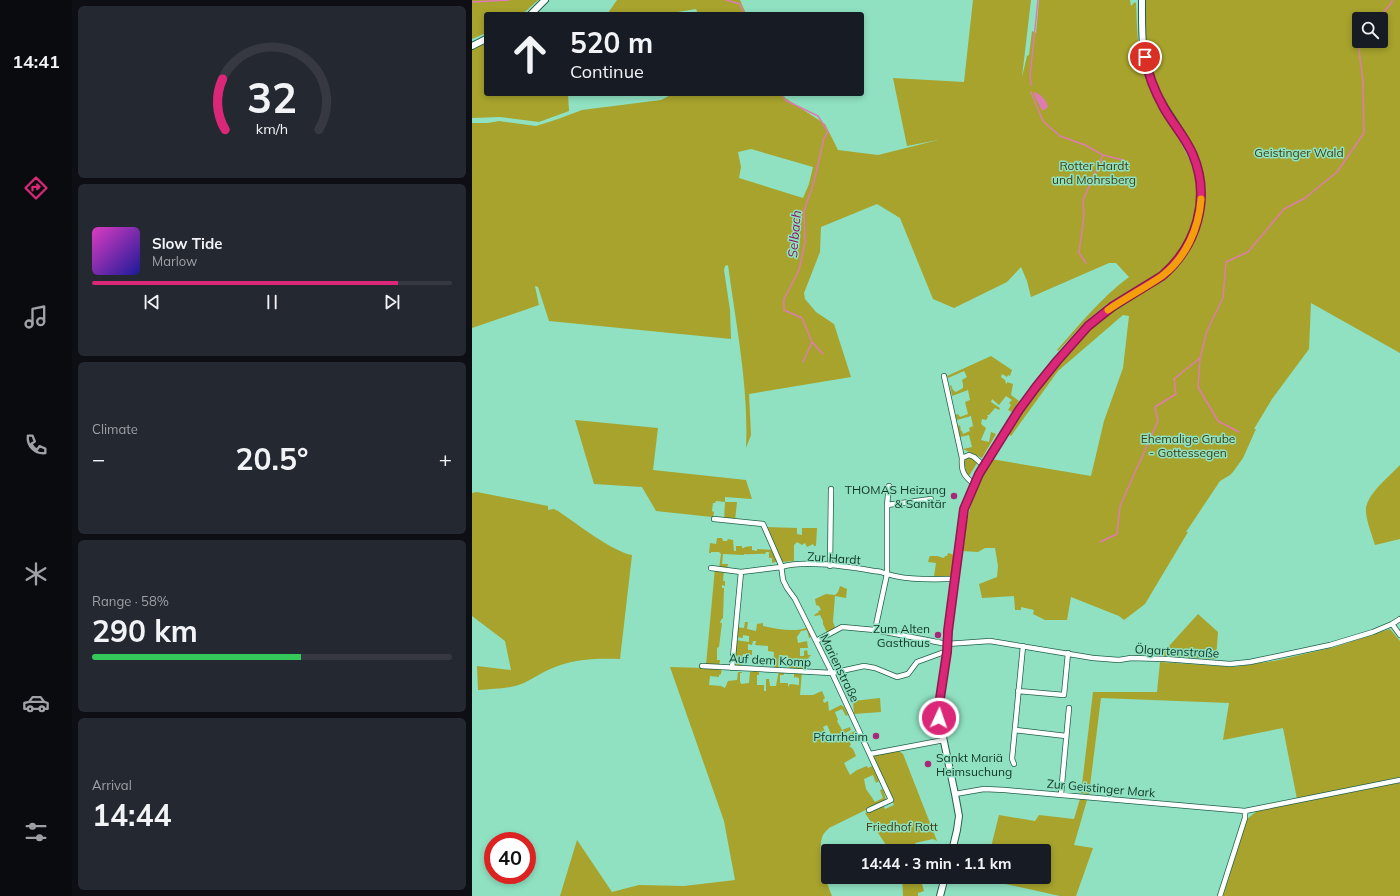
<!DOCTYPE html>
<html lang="en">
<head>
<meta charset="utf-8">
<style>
  :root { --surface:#171b24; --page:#242831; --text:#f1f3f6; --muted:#9ea1a6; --line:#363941; --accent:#db2777 }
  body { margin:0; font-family:Mulish,sans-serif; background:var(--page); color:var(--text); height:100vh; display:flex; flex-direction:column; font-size:15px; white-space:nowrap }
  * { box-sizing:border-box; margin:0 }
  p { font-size:13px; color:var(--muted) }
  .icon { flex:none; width:22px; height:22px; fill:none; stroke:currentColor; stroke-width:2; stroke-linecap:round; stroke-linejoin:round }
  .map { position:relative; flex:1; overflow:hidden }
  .sheet { display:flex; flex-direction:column; gap:6px; padding:6px; background:#0d0f14; width:400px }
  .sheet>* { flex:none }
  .banner { position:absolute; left:12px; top:12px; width:380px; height:84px; border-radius:4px; box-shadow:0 2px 6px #0003; background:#171b24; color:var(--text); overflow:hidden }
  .tools { position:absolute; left:880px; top:12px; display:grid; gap:8px }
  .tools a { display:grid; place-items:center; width:36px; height:36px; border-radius:4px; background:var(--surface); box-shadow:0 2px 6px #0003; font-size:20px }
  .speed { position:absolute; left:12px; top:832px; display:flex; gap:8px; font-size:20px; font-weight:700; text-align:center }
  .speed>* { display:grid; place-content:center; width:52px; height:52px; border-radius:50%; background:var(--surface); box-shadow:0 2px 6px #0003; line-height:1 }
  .speed .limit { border:6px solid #d22; background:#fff; color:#111 }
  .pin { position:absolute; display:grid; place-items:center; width:34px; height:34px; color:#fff; margin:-17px; border:2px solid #fff; border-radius:50%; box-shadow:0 1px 4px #0007 }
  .me { position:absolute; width:44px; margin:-22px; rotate:3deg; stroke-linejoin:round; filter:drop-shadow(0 0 3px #0008) }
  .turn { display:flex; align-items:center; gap:14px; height:84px; padding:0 20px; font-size:18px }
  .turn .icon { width:52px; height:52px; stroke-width:2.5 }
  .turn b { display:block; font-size:28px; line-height:34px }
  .big { font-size:30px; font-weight:700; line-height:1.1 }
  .sheet .tile { flex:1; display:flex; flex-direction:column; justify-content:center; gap:6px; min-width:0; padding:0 14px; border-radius:6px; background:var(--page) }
  .sheet .dial { align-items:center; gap:0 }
  .dial svg { height:104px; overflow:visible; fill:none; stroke:var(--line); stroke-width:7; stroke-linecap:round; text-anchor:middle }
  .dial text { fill:var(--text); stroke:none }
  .song { display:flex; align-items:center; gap:12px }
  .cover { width:48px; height:48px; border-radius:6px; background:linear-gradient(135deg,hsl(310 70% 55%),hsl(240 70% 35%)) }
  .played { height:4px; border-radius:2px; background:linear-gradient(90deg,var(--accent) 85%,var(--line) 85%) }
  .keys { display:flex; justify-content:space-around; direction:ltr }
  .heat { display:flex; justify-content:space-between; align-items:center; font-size:22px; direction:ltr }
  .charge { height:6px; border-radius:3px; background:linear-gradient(90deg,#34c759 58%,var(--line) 0) }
  .trip { position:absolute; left:349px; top:844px; width:230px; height:40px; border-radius:4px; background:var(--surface); box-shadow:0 2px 6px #0003; font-weight:700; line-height:40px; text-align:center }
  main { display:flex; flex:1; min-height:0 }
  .tabs { display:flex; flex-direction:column; width:72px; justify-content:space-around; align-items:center; background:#090b0e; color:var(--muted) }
  .tabs .icon { width:28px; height:28px }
  .tabs .active { color:var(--accent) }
  .tabs b { font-size:18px; color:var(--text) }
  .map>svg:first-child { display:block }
  .green { fill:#a7a32c; fill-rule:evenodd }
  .water { fill:#de7cb1 }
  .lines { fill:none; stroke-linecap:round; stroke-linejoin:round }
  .stream { stroke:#de7cb1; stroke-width:1.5 }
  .street-casing { stroke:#21604b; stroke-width:6 }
  .secondary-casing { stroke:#21604b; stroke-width:8 }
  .street { stroke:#fff; stroke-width:4.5 }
  .secondary { stroke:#fff; stroke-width:6 }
  .route-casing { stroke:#8e194d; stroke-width:10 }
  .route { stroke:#db2777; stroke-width:7 }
  .slow { stroke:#f59e0b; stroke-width:7 }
  .poi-dot { fill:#a82877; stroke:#8fe1c1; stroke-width:1.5 }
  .labels { text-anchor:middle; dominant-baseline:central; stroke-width:3; stroke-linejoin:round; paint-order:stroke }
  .park-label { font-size:12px; fill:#3f3d0d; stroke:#8fe1c1 }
  .poi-label { font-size:12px; fill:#123528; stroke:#8fe1c1; text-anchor:end }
  .street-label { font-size:12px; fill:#123528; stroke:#8fe1c1 }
  .water-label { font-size:13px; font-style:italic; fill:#8c1661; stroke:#8fe1c1 }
</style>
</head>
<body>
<main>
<nav class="tabs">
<b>14:41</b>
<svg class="icon active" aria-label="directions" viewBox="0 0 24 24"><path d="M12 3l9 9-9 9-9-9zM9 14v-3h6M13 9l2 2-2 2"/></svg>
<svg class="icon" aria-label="music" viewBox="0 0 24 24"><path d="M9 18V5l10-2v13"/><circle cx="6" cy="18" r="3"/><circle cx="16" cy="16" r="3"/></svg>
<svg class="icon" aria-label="phone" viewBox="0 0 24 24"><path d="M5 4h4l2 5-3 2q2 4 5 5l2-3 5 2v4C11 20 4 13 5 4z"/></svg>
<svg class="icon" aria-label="climate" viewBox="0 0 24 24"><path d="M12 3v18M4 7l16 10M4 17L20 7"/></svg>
<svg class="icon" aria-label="car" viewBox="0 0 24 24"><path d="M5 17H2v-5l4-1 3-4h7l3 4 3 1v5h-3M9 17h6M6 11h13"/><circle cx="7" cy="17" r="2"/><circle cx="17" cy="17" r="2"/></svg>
<svg class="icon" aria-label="filters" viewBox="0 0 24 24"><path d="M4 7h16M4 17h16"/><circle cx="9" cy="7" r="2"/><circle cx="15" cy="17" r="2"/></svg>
</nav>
<section class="sheet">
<div class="tile dial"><svg viewBox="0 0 100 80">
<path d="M14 69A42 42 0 1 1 86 69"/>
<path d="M14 69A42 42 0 0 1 12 30" stroke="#db2777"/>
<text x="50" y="56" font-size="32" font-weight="700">32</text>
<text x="50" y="72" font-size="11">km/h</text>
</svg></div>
<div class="tile">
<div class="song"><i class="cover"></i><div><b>Slow Tide</b><p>Marlow</p></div></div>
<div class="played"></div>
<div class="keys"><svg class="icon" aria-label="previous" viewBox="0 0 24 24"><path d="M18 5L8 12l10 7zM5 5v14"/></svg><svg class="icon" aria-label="pause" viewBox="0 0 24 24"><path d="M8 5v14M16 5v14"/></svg><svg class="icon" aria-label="next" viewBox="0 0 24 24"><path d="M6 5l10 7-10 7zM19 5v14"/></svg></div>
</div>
<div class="tile"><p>Climate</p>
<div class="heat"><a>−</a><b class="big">20.5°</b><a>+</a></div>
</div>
<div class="tile"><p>Range · 58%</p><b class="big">290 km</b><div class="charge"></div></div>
<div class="tile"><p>Arrival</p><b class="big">14:44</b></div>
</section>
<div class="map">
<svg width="928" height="896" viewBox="0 0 928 896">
  <rect width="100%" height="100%" fill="#8fe1c1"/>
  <path class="green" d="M0,0H66L54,11L48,14H14V33L0,39Z
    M145,0H268L274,14H226L224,9L193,14L136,13Z
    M501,0H559L550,77L555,56L557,55L560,31L564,33L567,0H658L659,6L663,2L664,3V2C665,25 665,51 672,74C682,105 704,130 717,159C732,191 723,232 702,259C692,271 679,279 667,288L665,286L635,304L614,321L586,351L585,350C608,324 629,298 657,277L644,263H637L559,297L555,281L549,267L535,282L482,308L461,299L428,218L405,204L349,227L348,252L332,293L333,299L344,312L362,324L379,377L277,394L279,435L274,448C277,388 264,325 256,265L253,266L252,270L258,310L259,339L77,321L66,287L63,286L67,305L0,328V123H16L27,121L64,126L86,119L110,110L189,100L195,97L198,94H311L313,98L353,124L366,150L406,155L466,140L435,146L421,78L492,82ZM279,149L341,167L337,184L331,198L267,178L269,167L266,152Z
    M672,0H928V353L839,303L837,349L800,399L782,429H784L771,458L761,472L758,475L748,481L714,532H716L673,604L652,620L647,616L599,597L595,620H573L561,614L562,610L549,607V610H543L542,596L510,598L507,584L525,577L526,566L523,548H513L506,552L490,551C495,519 500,487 519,459L619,476L632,421L651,368L657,316L651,315L586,371L539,436L535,433C559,396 585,359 618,329C635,312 657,300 677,287C685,282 695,277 702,271C717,257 726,237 730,218C732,205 733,191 730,178C724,149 707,126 692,100C676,69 672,35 672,0ZM887,19H909V41H887Z
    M14,43V94H96L97,111L67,122L28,117L0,118V49Z
    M519,356L540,370L538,376L536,375L535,377L530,374L529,377L533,380L534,384L535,383V382L541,384L539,395L547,401L540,412L536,410L539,405L537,403L540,400L534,396L527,405L520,399L519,402L528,408L527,410L523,408L517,415H515L516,417L514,420L510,419L509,424L514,428L509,440L517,442L519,432L524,434L510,458L491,449L500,447L497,435L488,437L486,426L488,425L489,431H490L491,434L498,431L497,428L501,426L499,416L485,420L483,415L486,414L488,417L496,414L493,402L498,400L496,390L480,396L478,385H479L481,390L484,392L491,388V384L490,380L495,377L492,371L476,378L475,376Z
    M103,420L186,428L181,470L274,480L280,499L253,497V502H265L263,521L252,520L253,502L244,501L243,503H241L240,511L242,512L241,519H240V517L184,511L170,487L122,484Z
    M497,457L502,459L505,463L497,476L495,475L492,462L494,458Z
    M928,465V539L903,545C900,535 895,523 894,512C892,496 918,476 928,465Z
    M5,492L76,506V510L82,509L86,511C104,523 141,552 160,555L148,659C122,658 99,659 76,670C65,675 55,683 43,686C31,689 18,689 6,690L5,666L39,670L33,641L0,616V493Z
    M294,527L325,528V534L330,535V528H345L344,546H342L341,544L335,547L333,543L330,545L325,542L322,545V561L310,562Z
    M245,538H250L251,541H255L256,539L261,540L262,551H264V546H270V548H272L273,547L280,546V550L285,551V549L302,550L307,561L300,563V558H297V552H294L293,554C286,553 279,555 272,554V555L251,554L250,564H256L255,569L252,570L251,581H253V586L250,585V588H252L251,618L249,620L248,623H250L247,647L245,648V660H248L247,667H250L249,674L247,675V677L238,676L237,685L249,686L253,688L256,681L265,680L266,672H270V673H268V681L269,684L277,683L278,672H281L282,669H287V675H285V685H292V691H294V679H297L298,686H304L307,670H312V675H308V683H316V687L318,684L327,685V678L323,677L322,678V670H317L318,658H316V656L307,655L306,669H301L302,652L296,651V646L283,645L284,641H281L280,645L276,644V650H280V655L271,654L270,668L261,667L263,640L277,642V636L271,635V638L263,637L264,627L272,628L273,622H276L275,629L284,631L285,624L291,623V626C306,629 322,633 337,627L341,635L337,638L335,630L329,631L325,637L326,643L335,641L336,648H328V656H332V651L335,650L336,655H339L333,662L332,671H330L328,695H341L350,691L353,698L351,700L352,703L356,701L357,711L369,705L372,707L376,715L374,716L370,709L363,712L366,720L365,721L370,730L378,727L379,730L361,739L355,725L351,727L358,742H363L364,745L363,741L383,731L388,741L386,742L382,735L376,738L379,745L377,746L381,749L384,756L372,763L378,775L385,770L395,766L396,768L400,766L407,781L404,783L401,775L392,779L394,789L403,802L411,798L408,790L411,789L414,800L357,828C355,830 352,833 351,835C344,851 354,881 360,896H88L105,840L140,892L167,885L212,886L263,880L252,821L198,667L231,668L234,665L243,568L247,569L249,554L247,552H239V553H237L238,543L244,544Z
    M476,553L483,555L480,577L462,576L464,563L456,562L457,558L458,556H465L472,558L473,556H475Z
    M368,586L375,589L374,598L363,596L361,622L364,630L356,635L351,624V621L348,615L343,616L342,615L347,612L346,611L349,610L347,606L344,605L343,599L354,594L363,595L366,592Z
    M726,614L746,632L744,659L688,656Z
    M918,629L928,641V777L825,799L811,728L751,740L757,703L629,698L617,794L609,793L621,692H685L688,662L762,667L802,661L863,647Z
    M408,698L409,712L382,714L381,701Z
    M427,751L431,754L465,841L461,839L443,843L447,851H418L393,813L411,805L413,809L422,805L401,757L402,754Z
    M928,782V896H751L775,819L785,811Z
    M608,799L615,800L602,845L621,848L604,896H588L511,879V877H572V851H518L527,815L563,821L567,815L602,819Z
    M430,877H448L452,891L446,893V896H431Z"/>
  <path class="water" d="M562,92C568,93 575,101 576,107L572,110H570L562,95Z"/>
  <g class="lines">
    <path class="stream" d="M254,0L268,4L272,14
      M0,2L37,0
      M906,19L920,2V0
      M559,85L558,76L566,0
      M559,92L571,121L588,136L613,145L631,155L651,160
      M310,94L313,100L346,116L356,132L352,138L342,182L332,211L333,242L327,270L312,299V310L330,318L340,342L331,362
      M614,263L607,253L612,215L611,200L631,155
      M340,342L351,354
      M767,432L746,421L726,387L728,358L735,331L751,298L754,262L776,252L812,209L833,198L865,172L892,133L891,83L886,41L887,40
      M628,542L645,534L648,506L686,421L683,407L704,394L702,379L728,358"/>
    <defs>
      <path id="street" d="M472,376L490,458
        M502,484C492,476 489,472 490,458L497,455L502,457L512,466
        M415,505L459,499
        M242,519L291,524L309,565L311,580L315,588L323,599L360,673L419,800L397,810
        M358,566L359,489
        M239,568L269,572L309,567C336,559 381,568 409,572C432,581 460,579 484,579
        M920,624L928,635
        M403,630L415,574V505L417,486
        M344,641L370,627L403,630L475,644L518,641L621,658L647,660L659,658L693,659L758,664L778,662L858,645L901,632L920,624L928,619
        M230,666L360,673L392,666L403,668L425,677L436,674L445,662L475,651
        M260,668L269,572
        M546,691L592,695L596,653
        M543,730L594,736
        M398,754L472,740
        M542,764L540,759L551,646
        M483,794L512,789L533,790L773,811L928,780
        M589,794L597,708
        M748,896L773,818V811"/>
      <path id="secondary" d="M59,14L73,0
        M0,46L14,39
        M480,851L485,830L487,816L483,794L467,718V705L475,651L476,631L492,509L502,484L512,466L547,410L585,361L616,326L628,316L690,276C725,246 739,198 721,155C710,129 690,108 679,81C669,56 670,27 670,0
        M468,896L473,877"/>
    </defs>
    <use href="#street" class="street-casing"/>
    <use href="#secondary" class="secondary-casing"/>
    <use href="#street" class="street"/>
    <use href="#secondary" class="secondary"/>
  </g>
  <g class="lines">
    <defs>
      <path id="route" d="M467,718V705L475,652L476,631L492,509L507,474L547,410L564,387L585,361L616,326L641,306L690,276C725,246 739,198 721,155C714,138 701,124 692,108C683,92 676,75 673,57"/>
    </defs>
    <use href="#route" class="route-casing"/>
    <use href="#route" class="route"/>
    <path class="slow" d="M636,310C653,298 673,288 690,276C714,258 727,228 729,199"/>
  </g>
  <g class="poi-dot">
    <circle cx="482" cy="496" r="4"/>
    <circle cx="466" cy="635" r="4"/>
    <circle cx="404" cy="736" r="4"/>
    <circle cx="456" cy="764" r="4"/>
  </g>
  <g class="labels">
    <g class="park-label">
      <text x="827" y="152">Geistinger Wald</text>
      <text x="622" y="165">Rotter Hardt<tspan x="622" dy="14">und Mohrsberg</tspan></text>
      <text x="716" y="438">Ehemalige Grube<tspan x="716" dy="14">- Gottessegen</tspan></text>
      <text x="430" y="826">Friedhof Rott</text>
    </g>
    <g class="poi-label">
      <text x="474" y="489">THOMAS Heizung<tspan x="474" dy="14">&amp; Sanitär</tspan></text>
      <text x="458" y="628">Zum Alten<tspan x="458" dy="14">Gasthaus</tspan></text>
      <text x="396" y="736">Pfarrheim</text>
      <text x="464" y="757" text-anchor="start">Sankt Mariä<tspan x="464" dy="14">Heimsuchung</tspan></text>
    </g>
    <g class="street-label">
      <text transform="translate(362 558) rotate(4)">Zur Hardt</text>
      <text transform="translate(705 651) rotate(3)">Ölgartenstraße</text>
      <text transform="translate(298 660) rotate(3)">Auf dem Komp</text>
      <text transform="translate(368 668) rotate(64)">Marienstraße</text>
      <text transform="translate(629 788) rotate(5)">Zur Geistinger Mark</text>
    </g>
    <g class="water-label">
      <text transform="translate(322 234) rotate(-85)">Selbach</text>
    </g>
  </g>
</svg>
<div class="tools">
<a><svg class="icon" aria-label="search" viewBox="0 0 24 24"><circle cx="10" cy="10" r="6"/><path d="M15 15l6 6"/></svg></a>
</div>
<div class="speed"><div class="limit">40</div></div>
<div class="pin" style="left:673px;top:57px;background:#d93025"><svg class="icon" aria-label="arrive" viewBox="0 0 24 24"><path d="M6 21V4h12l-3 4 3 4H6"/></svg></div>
<svg class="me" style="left:467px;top:718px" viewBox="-20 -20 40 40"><circle r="17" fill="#db2777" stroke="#fff" stroke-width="3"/><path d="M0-11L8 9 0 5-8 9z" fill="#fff"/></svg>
<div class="trip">14:44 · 3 min · 1.1 km</div>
<div class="banner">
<div class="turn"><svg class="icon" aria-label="ahead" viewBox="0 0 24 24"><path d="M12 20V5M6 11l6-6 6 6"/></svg><div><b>520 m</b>Continue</div></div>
</div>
</div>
</main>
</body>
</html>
